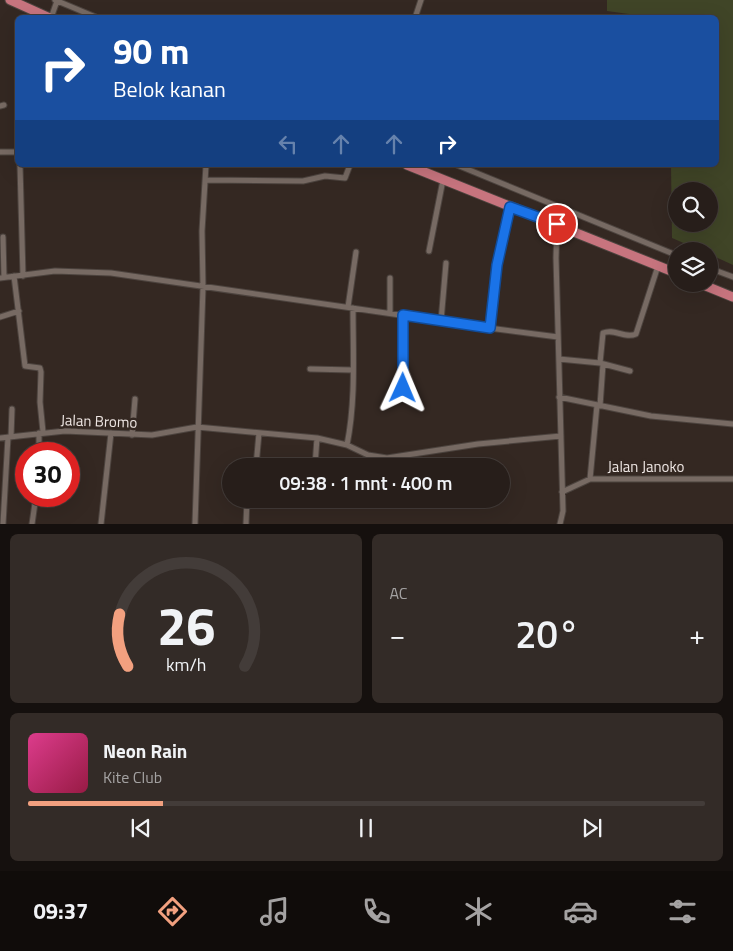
<!DOCTYPE html>
<html lang="id">
<head>
<meta charset="utf-8">
<style>
  :root { --surface:#271e1a; --page:#332b27; --text:#f1f3f6; --muted:#a4a2a2; --line:#433c39; --accent:#f2a07f }
  body { margin:0; font-family:"Titillium Web",sans-serif; background:var(--page); color:var(--text); height:100vh; display:flex; flex-direction:column; font-size:19px; white-space:nowrap }
  * { box-sizing:border-box; margin:0 }
  p { font-size:16px; color:var(--muted) }
  .icon { flex:none; width:28px; height:28px; fill:none; stroke:currentColor; stroke-width:2; stroke-linecap:round; stroke-linejoin:round }
  .map { position:relative; height:524px; overflow:hidden }
  .panel { display:flex; flex-direction:column; gap:10px; padding:10px; background:#15100e; flex:1 }
  .panel>* { flex:none }
  .hud { position:absolute; left:15px; top:15px; width:704px; height:152px; border-radius:8px; box-shadow:0 5px 20px #0002,0 0 0 1px var(--line); background:#1a4fa0; color:#fff; overflow:hidden }
  .controls { position:absolute; left:668px; top:182px; display:grid; gap:10px }
  .controls a { display:grid; place-items:center; width:50px; height:50px; border-radius:50%; background:var(--surface); box-shadow:0 5px 20px #0002,0 0 0 1px var(--line); font-size:25px }
  .speed { position:absolute; left:15px; top:442px; display:flex; gap:10px; font-size:25px; font-weight:700; text-align:center }
  .speed>* { display:grid; place-content:center; width:65px; height:65px; border-radius:50%; background:var(--surface); box-shadow:0 5px 20px #0002,0 0 0 1px var(--line); line-height:1 }
  .speed .limit { border:8px solid #d22; background:#fff; color:#111 }
  .pin { position:absolute; display:grid; place-items:center; width:42px; height:42px; color:#fff; margin:-21px; border:2px solid #fff; border-radius:50%; box-shadow:0 1px 5px #0007 }
  .me { position:absolute; width:55px; margin:-28px; rotate:1deg; stroke-linejoin:round; filter:drop-shadow(0 0 4px #0008) }
  .turn { display:flex; align-items:center; gap:18px; height:105px; padding:0 15px; font-size:22px }
  .turn .icon { width:65px; height:65px; stroke-width:2.5 }
  .turn b { display:block; font-size:35px; line-height:42px }
  .lanes { display:flex; align-items:center; height:48px; padding:0 15px; background:#0003; justify-content:center; gap:25px; direction:ltr }
  .lanes .off { opacity:.35 }
  .big { font-size:38px; font-weight:600; line-height:1.1 }
  .panel .card { flex:1; display:flex; flex-direction:column; justify-content:center; gap:8px; min-width:0; padding:0 18px; border-radius:8px; background:var(--page) }
  .panel .dial { align-items:center; gap:0 }
  .dial svg { height:130px; overflow:visible; fill:none; stroke:var(--line); stroke-width:7; stroke-linecap:round; text-anchor:middle }
  .dial text { fill:var(--text); stroke:none }
  .song { display:flex; align-items:center; gap:15px }
  .cover { width:60px; height:60px; border-radius:8px; background:linear-gradient(135deg,hsl(330 70% 55%),hsl(340 70% 35%)) }
  .played { height:5px; border-radius:2px; background:linear-gradient(90deg,var(--accent) 20%,var(--line) 20%) }
  .keys { display:flex; justify-content:space-around; direction:ltr }
  .heat { display:flex; justify-content:space-between; align-items:center; font-size:28px; direction:ltr }
  .panel .tiles { flex:1; display:grid; gap:10px; grid-template-columns:1fr 1fr }
  .card:last-child { grid-column:span 2 }
  .trip { position:absolute; left:222px; top:458px; width:288px; height:50px; border-radius:25px; background:var(--surface); box-shadow:0 5px 20px #0002,0 0 0 1px var(--line); font-weight:600; line-height:50px; text-align:center }
  .tabs { display:flex; height:80px; justify-content:space-around; align-items:center; background:#100c0a; color:var(--muted) }
  .tabs .icon { width:35px; height:35px }
  .tabs .selected { color:var(--accent) }
  .tabs b { font-size:22px; color:var(--text) }
  .map>svg:first-child { display:block }
  .green { fill:#404527; fill-rule:evenodd }
  .lines { fill:none; stroke-linecap:round; stroke-linejoin:round }
  .minor-casing { stroke:#4d443f; stroke-width:7 }
  .trunk-casing { stroke:#4d443f; stroke-width:11 }
  .minor { stroke:#776a63; stroke-width:5 }
  .trunk { stroke:#c7747e; stroke-width:9 }
  .route-casing { stroke:#114b97; stroke-width:12 }
  .route { stroke:#1a73e8; stroke-width:9 }
  .labels { text-anchor:middle; dominant-baseline:central; stroke-width:5; stroke-linejoin:round; paint-order:stroke }
  .street-label { font-size:15px; fill:#ede5e2; stroke:#342822 }
</style>
</head>
<body>
<div class="map">
<svg width="733" height="524" viewBox="0 0 733 524">
  <rect width="100%" height="100%" fill="#342822"/>
  <path class="green" d="M607,0H733V265L709,254V251H702L672,238L671,165H716V18L651,17L607,11ZM676,191H709V224H676Z"/>
  <g class="lines">
    <defs>
      <path id="minor" d="M55,0L98,18
        M51,18L57,1
        M415,18L421,0
        M0,106L4,105
        M0,152H18
        M20,165L23,276
        M457,165L676,255
        M205,180L303,181L325,176L345,178L350,165
        M557,225L556,258L563,511L560,524
        M3,237L4,277
        M429,251L443,180
        M709,268L733,277
        M14,276L25,366L40,368L41,372L40,402L43,432
        M0,278L55,271L111,273L489,328L497,265L510,207
        M348,307L356,252
        M390,312V278
        M0,317L19,311
        M441,321L446,263
        M489,328L558,337
        M559,359L600,363
        M310,369L352,370
        M630,371L600,363L603,333C614,328 625,339 636,334L658,266
        M403,388V315
        M559,397L651,416L733,424
        M600,406L603,364
        M132,435L135,399
        M11,437L12,409
        M0,438L65,431L152,435L197,427L317,438L347,445L368,455L387,458L478,444L561,436
        M347,445C356,399 353,355 353,308
        M39,454V433
        M256,466L259,433
        M315,466L317,438
        M590,479L597,405
        M562,492L590,479H733
        M3,524L8,437
        M32,524L36,496
        M101,524L111,433
        M195,524L203,287L202,231L206,165
        M246,524L247,499"/>
      <path id="trunk" d="M10,0L50,18
        M407,165L676,273
        M701,284L733,297"/>
    </defs>
    <use href="#minor" class="minor-casing"/>
    <use href="#trunk" class="trunk-casing"/>
    <use href="#minor" class="minor"/>
    <use href="#trunk" class="trunk"/>
  </g>
  <g class="lines">
    <defs>
      <path id="route" d="M403,388V315L490,328L497,265L510,207L557,224"/>
    </defs>
    <use href="#route" class="route-casing"/>
    <use href="#route" class="route"/>
  </g>
  <g class="labels">
    <g class="street-label">
      <text transform="translate(99 421) rotate(2)">Jalan Bromo</text>
      <text x="646" y="466">Jalan Janoko</text>
    </g>
  </g>
</svg>
<div class="controls">
<a><svg class="icon" aria-label="search" viewBox="0 0 24 24"><circle cx="10" cy="10" r="6"/><path d="M15 15l6 6"/></svg></a>
<a><svg class="icon" aria-label="layers" viewBox="0 0 24 24"><path d="M12 4l9 5-9 5-9-5zM3 14l9 5 9-5"/></svg></a>
</div>
<div class="speed"><div class="limit">30</div></div>
<div class="pin" style="left:557px;top:224px;background:#d93025"><svg class="icon" aria-label="arrive" viewBox="0 0 24 24"><path d="M6 21V4h12l-3 4 3 4H6"/></svg></div>
<svg class="me" style="left:403px;top:388px" viewBox="-20 -20 40 40"><path d="M0-17L14 15 0 8-14 15z" fill="#1a73e8" stroke="#fff" stroke-width="4"/></svg>
<div class="trip">09:38 · 1 mnt · 400 m</div>
<div class="hud">
<div class="turn"><svg class="icon" aria-label="right" viewBox="0 0 24 24"><path d="M7 20v-9h11M14 6l5 5-5 5"/></svg><div><b>90 m</b>Belok kanan</div></div>
<div class="lanes"><svg class="icon off" aria-label="left" viewBox="0 0 24 24"><path d="M17 20v-9H6M10 6l-5 5 5 5"/></svg><svg class="icon off" aria-label="ahead" viewBox="0 0 24 24"><path d="M12 20V5M6 11l6-6 6 6"/></svg><svg class="icon off" aria-label="ahead" viewBox="0 0 24 24"><path d="M12 20V5M6 11l6-6 6 6"/></svg><svg class="icon" aria-label="right" viewBox="0 0 24 24"><path d="M7 20v-9h11M14 6l5 5-5 5"/></svg></div>
</div>
</div>
<section class="panel">
<div class="tiles">
<div class="card dial"><svg viewBox="0 0 100 80">
<path d="M14 69A42 42 0 1 1 86 69"/>
<path d="M14 69A42 42 0 0 1 9 37" stroke="#f2a07f"/>
<text x="50" y="56" font-size="32" font-weight="700">26</text>
<text x="50" y="72" font-size="11">km/h</text>
</svg></div>
<div class="card"><p>AC</p>
<div class="heat"><a>−</a><b class="big">20°</b><a>+</a></div>
</div>
<div class="card">
<div class="song"><i class="cover"></i><div><b>Neon Rain</b><p>Kite Club</p></div></div>
<div class="played"></div>
<div class="keys"><svg class="icon" aria-label="previous" viewBox="0 0 24 24"><path d="M18 5L8 12l10 7zM5 5v14"/></svg><svg class="icon" aria-label="pause" viewBox="0 0 24 24"><path d="M8 5v14M16 5v14"/></svg><svg class="icon" aria-label="next" viewBox="0 0 24 24"><path d="M6 5l10 7-10 7zM19 5v14"/></svg></div>
</div>
</div>
</section>
<nav class="tabs">
<b>09:37</b>
<svg class="icon selected" aria-label="directions" viewBox="0 0 24 24"><path d="M12 3l9 9-9 9-9-9zM9 14v-3h6M13 9l2 2-2 2"/></svg>
<svg class="icon" aria-label="music" viewBox="0 0 24 24"><path d="M9 18V5l10-2v13"/><circle cx="6" cy="18" r="3"/><circle cx="16" cy="16" r="3"/></svg>
<svg class="icon" aria-label="phone" viewBox="0 0 24 24"><path d="M5 4h4l2 5-3 2q2 4 5 5l2-3 5 2v4C11 20 4 13 5 4z"/></svg>
<svg class="icon" aria-label="climate" viewBox="0 0 24 24"><path d="M12 3v18M4 7l16 10M4 17L20 7"/></svg>
<svg class="icon" aria-label="car" viewBox="0 0 24 24"><path d="M5 17H2v-5l4-1 3-4h7l3 4 3 1v5h-3M9 17h6M6 11h13"/><circle cx="7" cy="17" r="2"/><circle cx="17" cy="17" r="2"/></svg>
<svg class="icon" aria-label="filters" viewBox="0 0 24 24"><path d="M4 7h16M4 17h16"/><circle cx="9" cy="7" r="2"/><circle cx="15" cy="17" r="2"/></svg>
</nav>
</body>
</html>
